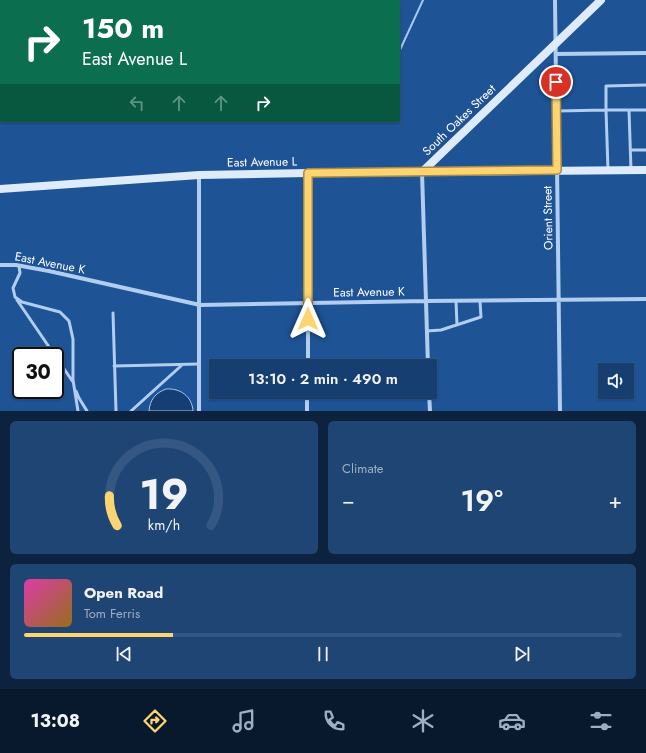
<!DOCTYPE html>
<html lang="en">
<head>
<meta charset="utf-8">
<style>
  :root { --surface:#163e70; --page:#1f4575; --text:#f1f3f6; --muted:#9eaec3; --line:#355783; --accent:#fed471 }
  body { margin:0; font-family:Jost,sans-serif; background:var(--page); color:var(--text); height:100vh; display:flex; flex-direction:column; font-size:15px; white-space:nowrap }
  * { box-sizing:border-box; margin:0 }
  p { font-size:13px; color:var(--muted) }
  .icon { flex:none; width:22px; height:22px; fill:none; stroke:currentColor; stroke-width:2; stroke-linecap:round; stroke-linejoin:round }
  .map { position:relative; height:411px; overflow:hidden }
  .details { display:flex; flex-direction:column; gap:10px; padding:10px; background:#0c223e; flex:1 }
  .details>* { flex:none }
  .guide { position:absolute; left:0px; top:0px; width:400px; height:122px; box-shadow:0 1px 3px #0004,0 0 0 1px var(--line); background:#0b6e4f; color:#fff; overflow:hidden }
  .fabs { position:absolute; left:598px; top:363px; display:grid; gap:8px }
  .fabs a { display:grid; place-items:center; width:36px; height:36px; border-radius:0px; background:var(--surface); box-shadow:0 1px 3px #0004,0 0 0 1px var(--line); font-size:20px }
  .speed { position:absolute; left:12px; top:347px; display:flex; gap:8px; font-size:20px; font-weight:700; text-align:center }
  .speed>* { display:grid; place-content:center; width:52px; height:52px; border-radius:50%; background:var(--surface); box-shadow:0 1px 3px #0004,0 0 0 1px var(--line); line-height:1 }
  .speed .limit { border:2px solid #111; border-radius:6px; background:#fff; color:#111 }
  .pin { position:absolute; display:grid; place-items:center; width:34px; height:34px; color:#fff; margin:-17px; border:2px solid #fff; border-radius:50%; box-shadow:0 1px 4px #0007 }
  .me { position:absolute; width:44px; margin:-22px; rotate:0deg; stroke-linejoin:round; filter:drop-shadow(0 0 3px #0008) }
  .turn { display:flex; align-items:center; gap:14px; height:84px; padding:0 16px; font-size:18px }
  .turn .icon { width:52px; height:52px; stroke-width:2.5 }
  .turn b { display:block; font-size:28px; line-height:34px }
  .lanes { display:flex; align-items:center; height:38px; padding:0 16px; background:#0003; justify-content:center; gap:20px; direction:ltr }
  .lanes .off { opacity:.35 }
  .big { font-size:30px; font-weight:600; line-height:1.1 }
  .details .widget { flex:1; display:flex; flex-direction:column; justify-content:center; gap:6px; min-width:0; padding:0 14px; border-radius:6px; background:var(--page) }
  .details .dial { align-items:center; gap:0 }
  .dial svg { height:104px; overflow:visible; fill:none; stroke:var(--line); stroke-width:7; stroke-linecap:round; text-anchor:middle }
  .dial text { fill:var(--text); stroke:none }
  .song { display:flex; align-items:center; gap:12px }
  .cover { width:48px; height:48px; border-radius:6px; background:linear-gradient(135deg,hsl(320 70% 55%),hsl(40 70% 35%)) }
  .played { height:4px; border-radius:2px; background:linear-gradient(90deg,var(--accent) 25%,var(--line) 25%) }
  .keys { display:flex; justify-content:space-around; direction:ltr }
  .heat { display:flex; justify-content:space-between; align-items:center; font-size:22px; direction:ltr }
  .details .tiles { flex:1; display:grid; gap:10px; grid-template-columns:1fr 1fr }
  .widget:last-child { grid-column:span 2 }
  .trip { position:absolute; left:209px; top:359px; width:228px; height:40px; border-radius:0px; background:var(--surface); box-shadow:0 1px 3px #0004,0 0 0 1px var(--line); font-weight:600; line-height:40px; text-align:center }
  .tab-bar { display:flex; height:64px; justify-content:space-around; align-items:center; background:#09192d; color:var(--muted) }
  .tab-bar .icon { width:28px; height:28px }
  .tab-bar .current { color:var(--accent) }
  .tab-bar b { font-size:18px; color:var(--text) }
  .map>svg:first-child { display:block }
  .water { fill:#143e74; stroke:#a5c8f0 }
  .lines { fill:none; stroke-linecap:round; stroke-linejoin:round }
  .stream { stroke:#a5c8f0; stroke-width:2 }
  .lane { stroke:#b1cdef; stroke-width:3 }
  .street { stroke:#b1cdef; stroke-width:4 }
  .secondary { stroke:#deebfb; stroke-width:8 }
  .route-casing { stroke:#a58a49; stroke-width:10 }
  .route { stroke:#fed471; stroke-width:7 }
  .labels { text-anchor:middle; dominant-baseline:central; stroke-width:4; stroke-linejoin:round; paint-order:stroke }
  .street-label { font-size:12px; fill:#fff; stroke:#1e5396 }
</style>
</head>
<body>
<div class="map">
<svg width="646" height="411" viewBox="0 0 646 411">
  <rect width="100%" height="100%" fill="#1e5396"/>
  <path class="water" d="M166,389C180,388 192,396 193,411H149C150,400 155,393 166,389Z"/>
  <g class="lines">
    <path class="stream" d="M240,0L241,1
      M93,1L95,0
      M399,52L423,0
      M0,70L1,69"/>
    <path class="lane" d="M629,110H646
      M557,111L606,110V86L646,85
      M631,150H646
      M608,170L606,110H629L631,170
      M19,266L20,273L13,288L15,297L22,302L60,312L69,321L73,339V380L78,411
      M17,300L73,382
      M456,301L457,325
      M113,313L116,411
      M427,331L441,330L481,317L480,301
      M114,366L199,364
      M76,391L79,398L87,411
      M131,411L182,365"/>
    <path class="street" d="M555,0L560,411
      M556,54L646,53
      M422,172L428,366
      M308,173V366
      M199,175V411
      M0,265H16L49,271L200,305L426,301L646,299
      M429,392L430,411
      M307,411V392"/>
    <path class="secondary" d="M422,172L601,0
      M0,189L199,175L308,173L646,170"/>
  </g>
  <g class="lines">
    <defs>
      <path id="route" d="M308,319V173L557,170L556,82"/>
    </defs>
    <use href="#route" class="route-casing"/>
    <use href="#route" class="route"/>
  </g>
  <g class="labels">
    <g class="street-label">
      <text transform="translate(459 120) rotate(-44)">South Oakes Street</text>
      <text transform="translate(262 162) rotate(-1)">East Avenue L</text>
      <text transform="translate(548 218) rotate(-91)">Orient Street</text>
      <text transform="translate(50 263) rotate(11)">East Avenue K</text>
      <text transform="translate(369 292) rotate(-1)">East Avenue K</text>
    </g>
  </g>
</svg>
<div class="fabs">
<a><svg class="icon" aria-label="sound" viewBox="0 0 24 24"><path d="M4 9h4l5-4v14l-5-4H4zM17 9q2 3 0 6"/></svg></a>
</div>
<div class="speed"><div class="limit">30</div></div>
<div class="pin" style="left:556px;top:82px;background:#d93025"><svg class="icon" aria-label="arrive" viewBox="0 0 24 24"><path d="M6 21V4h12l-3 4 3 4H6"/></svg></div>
<svg class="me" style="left:308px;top:319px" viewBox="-20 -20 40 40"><path d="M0-17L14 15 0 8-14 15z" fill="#fed471" stroke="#fff" stroke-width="4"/></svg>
<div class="trip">13:10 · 2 min · 490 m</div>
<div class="guide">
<div class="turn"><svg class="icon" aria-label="right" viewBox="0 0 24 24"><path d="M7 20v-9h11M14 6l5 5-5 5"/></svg><div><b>150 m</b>East Avenue L</div></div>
<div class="lanes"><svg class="icon off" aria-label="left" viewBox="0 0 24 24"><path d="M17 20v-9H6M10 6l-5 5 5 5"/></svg><svg class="icon off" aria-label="ahead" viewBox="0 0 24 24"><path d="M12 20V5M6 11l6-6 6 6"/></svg><svg class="icon off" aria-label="ahead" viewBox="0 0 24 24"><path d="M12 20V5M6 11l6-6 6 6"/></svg><svg class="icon" aria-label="right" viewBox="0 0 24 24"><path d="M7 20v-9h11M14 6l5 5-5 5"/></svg></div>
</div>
</div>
<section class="details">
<div class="tiles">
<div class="widget dial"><svg viewBox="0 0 100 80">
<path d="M14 69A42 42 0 1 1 86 69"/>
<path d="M14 69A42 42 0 0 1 8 46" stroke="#fed471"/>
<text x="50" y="56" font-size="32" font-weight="700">19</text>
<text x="50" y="72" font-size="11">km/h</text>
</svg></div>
<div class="widget"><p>Climate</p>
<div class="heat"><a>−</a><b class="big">19°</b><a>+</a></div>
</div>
<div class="widget">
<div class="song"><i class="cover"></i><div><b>Open Road</b><p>Tom Ferris</p></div></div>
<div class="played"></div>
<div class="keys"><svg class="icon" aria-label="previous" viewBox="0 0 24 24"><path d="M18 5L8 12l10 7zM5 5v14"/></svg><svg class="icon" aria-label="pause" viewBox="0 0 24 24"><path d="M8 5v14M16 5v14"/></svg><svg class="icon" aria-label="next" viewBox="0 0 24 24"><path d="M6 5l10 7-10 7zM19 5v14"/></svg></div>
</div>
</div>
</section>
<nav class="tab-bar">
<b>13:08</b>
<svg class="icon current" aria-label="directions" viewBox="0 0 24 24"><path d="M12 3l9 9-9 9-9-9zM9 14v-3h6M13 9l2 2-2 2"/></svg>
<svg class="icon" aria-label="music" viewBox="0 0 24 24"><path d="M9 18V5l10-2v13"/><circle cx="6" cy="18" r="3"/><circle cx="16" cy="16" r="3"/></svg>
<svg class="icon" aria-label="phone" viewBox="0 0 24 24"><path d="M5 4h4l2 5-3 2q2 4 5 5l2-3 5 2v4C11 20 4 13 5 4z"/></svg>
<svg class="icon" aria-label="climate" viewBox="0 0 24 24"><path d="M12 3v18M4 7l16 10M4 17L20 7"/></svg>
<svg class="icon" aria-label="car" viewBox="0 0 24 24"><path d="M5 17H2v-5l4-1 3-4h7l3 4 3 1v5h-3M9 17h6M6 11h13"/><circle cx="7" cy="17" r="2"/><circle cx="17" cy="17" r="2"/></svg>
<svg class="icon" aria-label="filters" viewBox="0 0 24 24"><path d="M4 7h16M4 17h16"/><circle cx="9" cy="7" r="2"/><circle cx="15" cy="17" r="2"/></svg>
</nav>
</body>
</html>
